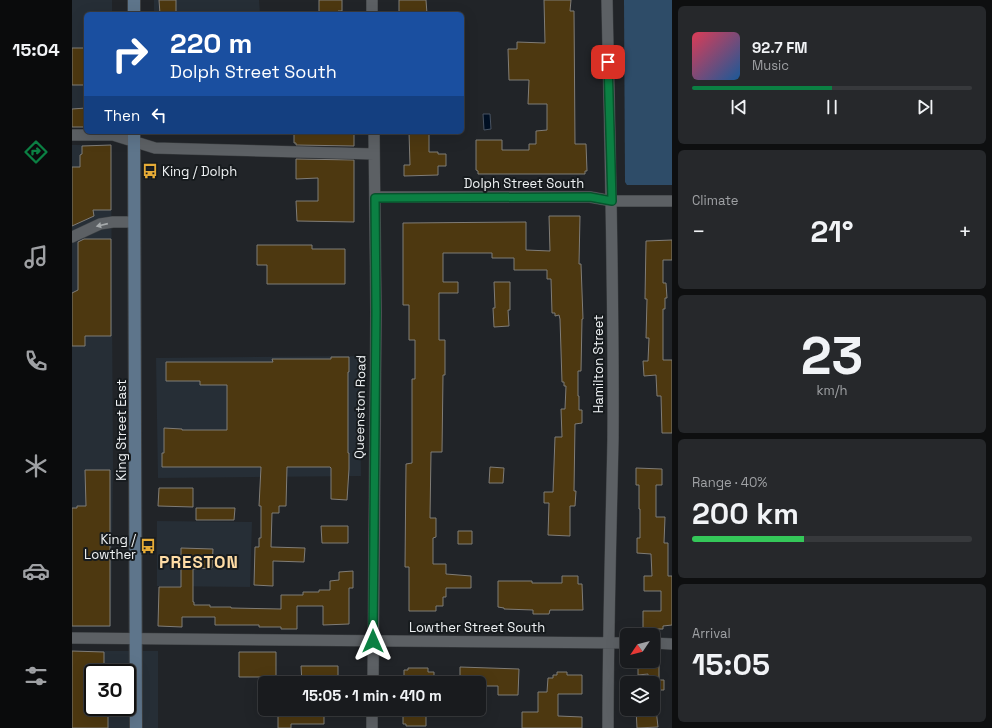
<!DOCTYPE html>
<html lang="en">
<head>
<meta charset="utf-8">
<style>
  :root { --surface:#191b1e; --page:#26282b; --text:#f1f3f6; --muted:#9fa1a4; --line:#37393c; --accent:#0b8043 }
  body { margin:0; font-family:"Space Grotesk",sans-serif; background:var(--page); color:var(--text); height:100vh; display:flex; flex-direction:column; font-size:15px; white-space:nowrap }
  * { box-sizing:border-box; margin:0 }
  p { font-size:13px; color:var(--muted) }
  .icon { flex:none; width:22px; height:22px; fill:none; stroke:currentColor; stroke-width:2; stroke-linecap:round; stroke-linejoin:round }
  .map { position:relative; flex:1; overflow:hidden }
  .sheet { display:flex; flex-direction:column; gap:6px; padding:6px; background:#0e0f10; width:320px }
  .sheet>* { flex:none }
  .guide { position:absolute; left:12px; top:12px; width:380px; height:122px; border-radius:6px; box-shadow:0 4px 16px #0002,0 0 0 1px var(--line); background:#1a4fa0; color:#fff; overflow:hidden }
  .needle { width:26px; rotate:235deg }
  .controls { position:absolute; left:548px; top:628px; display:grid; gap:8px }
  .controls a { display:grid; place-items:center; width:40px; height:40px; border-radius:6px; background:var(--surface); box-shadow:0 4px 16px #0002,0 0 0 1px var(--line); font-size:20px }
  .speed { position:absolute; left:12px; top:664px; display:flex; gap:8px; font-size:20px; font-weight:700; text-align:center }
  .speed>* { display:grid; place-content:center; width:52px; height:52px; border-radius:50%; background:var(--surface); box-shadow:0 4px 16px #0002,0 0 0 1px var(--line); line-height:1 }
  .speed .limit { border:2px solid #111; border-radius:6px; background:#fff; color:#111 }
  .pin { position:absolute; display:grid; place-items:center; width:34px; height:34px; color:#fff; margin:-17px; border-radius:8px; box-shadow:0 2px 6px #0006 }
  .me { position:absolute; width:44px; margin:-22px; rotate:0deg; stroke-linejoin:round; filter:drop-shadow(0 0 3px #0008) }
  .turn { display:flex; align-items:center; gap:14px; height:84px; padding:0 20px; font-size:18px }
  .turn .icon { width:52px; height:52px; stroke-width:2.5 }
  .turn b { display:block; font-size:28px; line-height:34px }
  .then { display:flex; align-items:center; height:38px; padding:0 20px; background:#0003; gap:8px; font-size:15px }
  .big { font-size:30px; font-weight:700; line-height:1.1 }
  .sheet .tile { flex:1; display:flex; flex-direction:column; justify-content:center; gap:6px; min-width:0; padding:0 14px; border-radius:6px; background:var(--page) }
  .sheet .dial { align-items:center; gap:0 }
  .dial b { font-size:52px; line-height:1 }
  .song { display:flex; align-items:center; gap:12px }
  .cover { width:48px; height:48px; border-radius:6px; background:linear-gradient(135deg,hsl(350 70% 55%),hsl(210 70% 35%)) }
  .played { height:4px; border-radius:2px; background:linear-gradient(90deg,var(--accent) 50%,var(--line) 50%) }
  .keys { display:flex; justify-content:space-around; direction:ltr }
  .heat { display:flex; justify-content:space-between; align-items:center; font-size:22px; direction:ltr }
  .charge { height:6px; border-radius:3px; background:linear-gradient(90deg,#34c759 40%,var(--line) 0) }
  .trip { position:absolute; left:186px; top:676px; width:228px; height:40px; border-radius:6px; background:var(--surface); box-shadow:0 4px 16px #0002,0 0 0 1px var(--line); font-weight:700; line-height:40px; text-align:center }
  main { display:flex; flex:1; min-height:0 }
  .dock { display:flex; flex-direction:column; width:72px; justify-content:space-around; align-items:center; background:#0a0b0c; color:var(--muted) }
  .dock .icon { width:28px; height:28px }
  .dock .selected { color:var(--accent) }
  .dock b { font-size:18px; color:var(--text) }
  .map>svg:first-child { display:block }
  .built { fill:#262e36; fill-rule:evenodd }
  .green { fill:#2e4c68 }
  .water { fill:#000f23; stroke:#485362 }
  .building { fill:#4d3810; stroke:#7f7c77 }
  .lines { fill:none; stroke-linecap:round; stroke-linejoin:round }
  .street-casing { stroke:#3d4043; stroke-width:12 }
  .secondary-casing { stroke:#3d4043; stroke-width:14 }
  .street { stroke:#5c6064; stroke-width:11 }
  .secondary { stroke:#5e758b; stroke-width:12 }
  .oneway { fill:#a6aaac }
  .route-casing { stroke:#07532c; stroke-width:10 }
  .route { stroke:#0b8043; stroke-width:7 }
  .labels { text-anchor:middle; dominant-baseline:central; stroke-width:4; stroke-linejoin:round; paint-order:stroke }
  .poi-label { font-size:13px; fill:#f0f3f5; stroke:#171b1e; text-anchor:start }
  .street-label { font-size:13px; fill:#f0f3f5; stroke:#171b1e }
  .district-label { font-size:17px; font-weight:bold; letter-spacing:1px; fill:#fedca5; stroke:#171b1e }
</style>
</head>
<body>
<main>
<nav class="dock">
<b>15:04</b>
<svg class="icon selected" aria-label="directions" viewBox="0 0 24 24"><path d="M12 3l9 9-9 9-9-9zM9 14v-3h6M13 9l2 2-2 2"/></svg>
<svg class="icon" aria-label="music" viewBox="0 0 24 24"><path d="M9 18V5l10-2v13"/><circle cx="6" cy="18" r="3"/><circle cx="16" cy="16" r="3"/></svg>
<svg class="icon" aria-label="phone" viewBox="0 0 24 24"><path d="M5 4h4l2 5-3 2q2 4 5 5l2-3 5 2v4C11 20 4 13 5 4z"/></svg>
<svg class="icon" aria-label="climate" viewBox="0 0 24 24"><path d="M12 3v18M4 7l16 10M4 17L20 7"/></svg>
<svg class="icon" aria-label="car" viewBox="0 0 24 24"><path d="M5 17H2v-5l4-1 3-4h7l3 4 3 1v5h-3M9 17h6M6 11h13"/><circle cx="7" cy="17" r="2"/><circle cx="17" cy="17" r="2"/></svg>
<svg class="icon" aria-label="filters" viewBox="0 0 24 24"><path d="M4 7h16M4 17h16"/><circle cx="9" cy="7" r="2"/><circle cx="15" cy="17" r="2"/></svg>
</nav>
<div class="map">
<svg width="600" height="728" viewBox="0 0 600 728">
  <rect width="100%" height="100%" fill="#212428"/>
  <path class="built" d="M0,0H40V14H14V127H0Z
    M82,0H187L188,14H82Z
    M0,145H39L41,466L39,627H0Z
    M287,356L289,476L86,478L84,358Z
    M85,521L180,522L178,587L85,586Z
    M0,651H86V728H0ZM21,673H55V707H21Z"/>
  <path class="green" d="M552,0H600V185H555L553,182Z"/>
  <path class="water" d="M411,114H418L419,129L412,130Z"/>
  <path class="building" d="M87,0H104V14H88Z
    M247,0H270V11H266V13H247Z
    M327,0H354L355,14H327Z
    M472,0H499L498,11H502L503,144H514L515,171H513V174H406V171L404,170V140H430V150H457V144H464V131L475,130V104H456L457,80H437L436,49H445V42L473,43Z
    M0,48H14V85H0Z
    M14,108V127H0V109Z
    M222,132H282V146L224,145V143H222Z
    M337,132H357V152H366V154H374V166H366V175L332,176V165H338Z
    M39,145V210H21L22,216L0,226V167H8V155L10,154V146Z
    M224,159L282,160V222L225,221L224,201H246V178L224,179Z
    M477,216H508L507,264H509L511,319H510L509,371H506V396H507V410H510V423L503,424L502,491H504L503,506H498V536L476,535L477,503H472V492H481L483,437H490L489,409H493L494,386H492V382H490L488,319L487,315L483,316V313H480L479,279H475V270H442V258H420V253H371V282H386V293H367V340H373V375H371L370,452H359L358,518H364V537L361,538V564H374V574L399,576V588H374V597H371V606H364V611H337V567H333L334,464L340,463V379H343V340H337V305H331V223L454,222V250L478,251Z
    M12,239H39V336H13V346H0V293L6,290V242Z
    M600,240V260H591V283H594L595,298H593V309H591V360H600V433H590L589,396H585L584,375L572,376L571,361H576L577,338H574L575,299H573L574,241Z
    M185,245H240V249H273V284H195V265H185Z
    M422,282H438V310H436L437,326L422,327L421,308H423Z
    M259,357H277V372H276V453H277V469L275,500L259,499V468L258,467H215L214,506H207V513H200L199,547L233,548L232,562L201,561V586L182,585L183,547H187V538H189V506H187L189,467H90V453H92V428L110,429V430H155V385H128V381H94V362H201L200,359H259Z
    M418,467L432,468L431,483H417Z
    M564,468L590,469V485H584V517H593L592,543H596V576H600V625L591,626V629H574V628H571V611H589V591H572V576H580L579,554L565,553V538H568V509H567V485H564Z
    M13,470H38V626H0V508H5V506H14Z
    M87,488H121V507L86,506Z
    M124,508H163L162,520H124Z
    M249,526H276V543H250Z
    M386,531H400V544H386Z
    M109,548L141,549L140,568L121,569V602H122V605H138V607H159V608L209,609V595H231V592H247V590H258V581L267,580V572L281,571V588H277V624L251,625V606H225V629H209V627H187V625H143V617H110V627L86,626L87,587H109Z
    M490,576H506V584H510L511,610H478L477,614H461V610L432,609V608L426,607V581H460V583H490Z
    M0,651L32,652V673H21V707H36V728H0Z
    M167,652H204V677H167Z
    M566,661H587V680H592V690H581V683H576V674L566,675Z
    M229,666H266V683H230Z
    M388,667L447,669L446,695H426V686H407V683H388Z
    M336,668H356V672H362V683H332V670H336Z
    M485,672H495V675H510V694H486V716L510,717V728H450V712H466V692H475L476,678H481V675H485Z
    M235,709H252V724H219V728H206V716H210V710Z
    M331,709H354V726H334V724H331Z
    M564,709H584L586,727L565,728Z"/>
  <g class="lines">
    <defs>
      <path id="street" d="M300,0V14
        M535,0C538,146 542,293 541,439C539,535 536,632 536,728
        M0,135H41L83,148L302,154
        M303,197H518L540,201H600
        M0,237L28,224L41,222H62
        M0,638L555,643
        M581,643L600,644
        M301,683L304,312L302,132
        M300,728V709"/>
      <path id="secondary" d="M62,0V14
        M62,132L64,728"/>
    </defs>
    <use href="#street" class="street-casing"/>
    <use href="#secondary" class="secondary-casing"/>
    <use href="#street" class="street"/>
    <use href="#secondary" class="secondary"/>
  </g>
  <defs><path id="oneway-solid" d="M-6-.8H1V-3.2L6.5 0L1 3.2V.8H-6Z"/></defs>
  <use class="oneway" href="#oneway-solid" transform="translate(30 225) rotate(167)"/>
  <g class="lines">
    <defs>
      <path id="route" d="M301,641L304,312L303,198L518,197L540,201L536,62"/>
    </defs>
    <use href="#route" class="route-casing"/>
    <use href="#route" class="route"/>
  </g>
  <defs>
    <symbol id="bus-bare" viewBox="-9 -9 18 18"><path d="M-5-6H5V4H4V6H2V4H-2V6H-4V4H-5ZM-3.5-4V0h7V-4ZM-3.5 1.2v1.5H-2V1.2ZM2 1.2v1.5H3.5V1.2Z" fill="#e7ac37" stroke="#171b1e" stroke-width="2.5" paint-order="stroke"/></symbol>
  </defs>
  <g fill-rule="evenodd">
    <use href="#bus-bare" x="67" y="160" width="22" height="22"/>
    <use href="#bus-bare" x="65" y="535" width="22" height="22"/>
  </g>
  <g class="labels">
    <g class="poi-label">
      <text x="90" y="171">King / Dolph</text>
      <text x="64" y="539" text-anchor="end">King /<tspan x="64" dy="15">Lowther</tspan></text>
    </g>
    <g class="street-label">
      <text x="452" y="183">Dolph Street South</text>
      <text transform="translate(526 364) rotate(-90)">Hamilton Street</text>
      <text transform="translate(288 407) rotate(-89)">Queenston Road</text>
      <text transform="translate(49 430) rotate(-90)">King Street East</text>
      <text x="405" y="627">Lowther Street South</text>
    </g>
    <g class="district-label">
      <text x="127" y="562">PRESTON</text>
    </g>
  </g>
</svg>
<div class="controls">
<a><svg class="needle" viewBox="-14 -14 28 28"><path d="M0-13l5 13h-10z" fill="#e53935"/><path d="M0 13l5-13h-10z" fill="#9fa1a4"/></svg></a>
<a><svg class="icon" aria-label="layers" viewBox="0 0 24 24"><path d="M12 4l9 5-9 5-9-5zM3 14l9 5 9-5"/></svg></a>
</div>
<div class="speed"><div class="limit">30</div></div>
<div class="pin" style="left:536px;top:62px;background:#d93025"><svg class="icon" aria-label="arrive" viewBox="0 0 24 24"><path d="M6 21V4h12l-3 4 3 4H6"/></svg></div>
<svg class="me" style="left:301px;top:641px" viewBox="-20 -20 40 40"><path d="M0-17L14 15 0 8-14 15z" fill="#0b8043" stroke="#fff" stroke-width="4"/></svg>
<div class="trip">15:05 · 1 min · 410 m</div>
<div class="guide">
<div class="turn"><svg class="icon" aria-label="right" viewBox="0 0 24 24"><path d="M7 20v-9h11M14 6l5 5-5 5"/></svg><div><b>220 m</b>Dolph Street South</div></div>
<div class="then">Then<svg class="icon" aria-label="left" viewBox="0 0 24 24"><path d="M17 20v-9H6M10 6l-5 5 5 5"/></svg></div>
</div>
</div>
<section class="sheet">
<div class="tile">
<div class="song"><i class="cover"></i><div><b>92.7 FM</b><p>Music</p></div></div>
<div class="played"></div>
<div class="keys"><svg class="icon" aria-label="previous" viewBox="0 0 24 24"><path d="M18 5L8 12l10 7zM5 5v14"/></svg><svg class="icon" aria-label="pause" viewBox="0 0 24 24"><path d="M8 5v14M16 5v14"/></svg><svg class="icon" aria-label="next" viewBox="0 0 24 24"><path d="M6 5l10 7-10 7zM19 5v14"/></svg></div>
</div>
<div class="tile"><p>Climate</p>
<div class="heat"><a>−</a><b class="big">21°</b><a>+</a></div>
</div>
<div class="tile dial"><b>23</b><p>km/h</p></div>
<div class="tile"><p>Range · 40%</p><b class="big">200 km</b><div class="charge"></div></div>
<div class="tile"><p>Arrival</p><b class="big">15:05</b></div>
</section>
</main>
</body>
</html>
